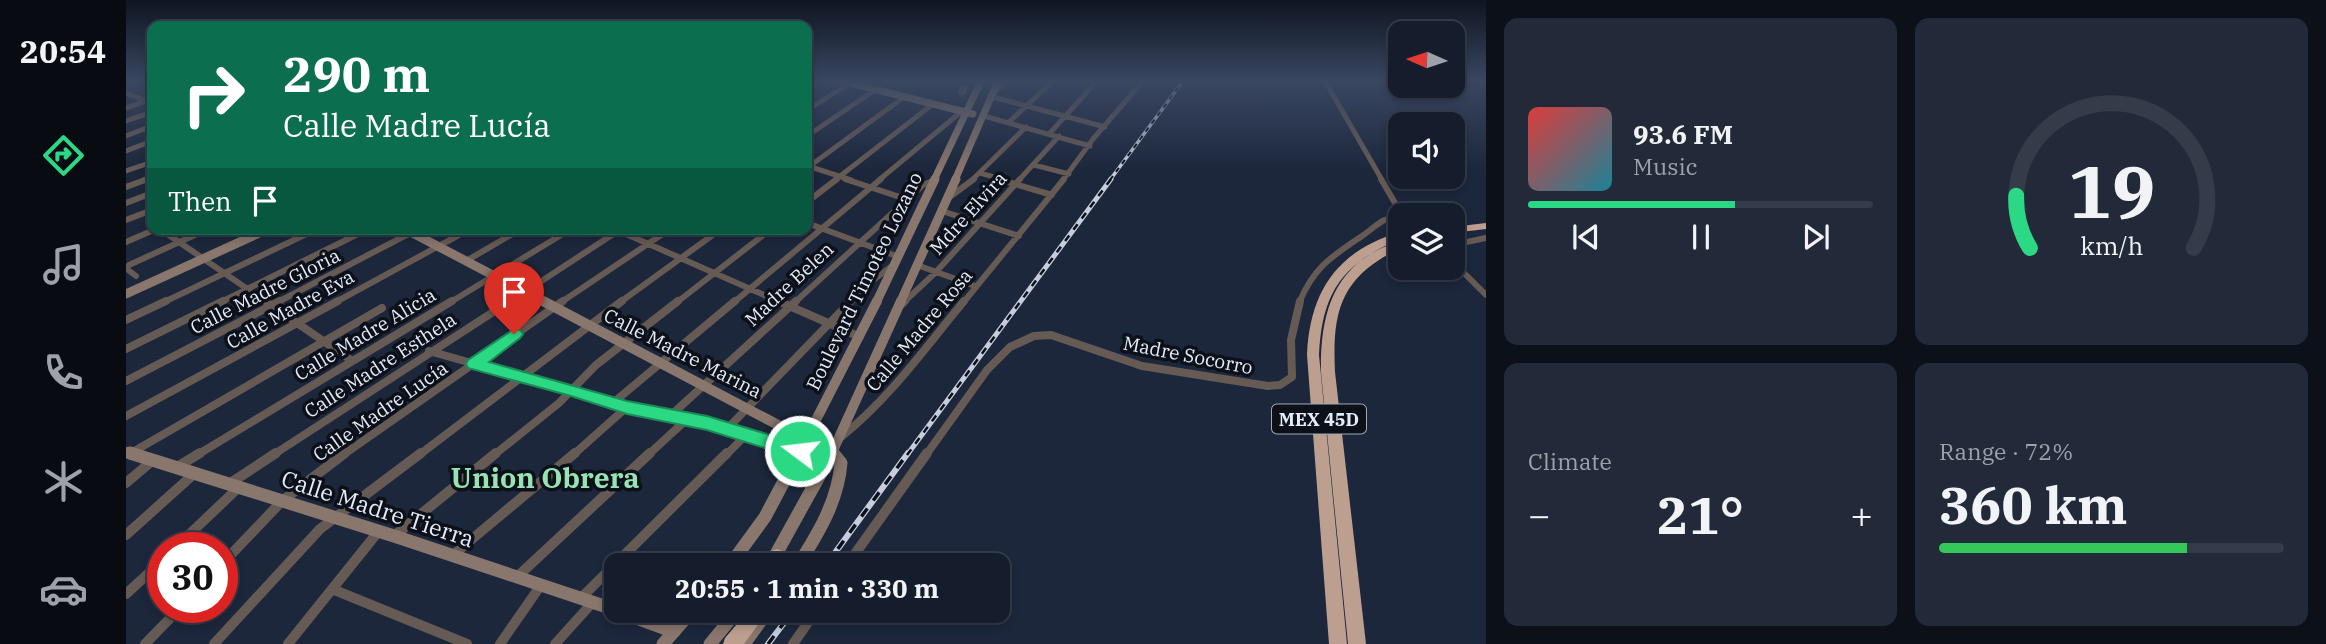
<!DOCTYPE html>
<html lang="en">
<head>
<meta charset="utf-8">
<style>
  :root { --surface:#151d2d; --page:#222a39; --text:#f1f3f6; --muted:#9da2aa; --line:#343b49; --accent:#2bd884 }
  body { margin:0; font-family:"IBM Plex Serif",serif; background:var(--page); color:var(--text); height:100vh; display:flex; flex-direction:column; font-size:26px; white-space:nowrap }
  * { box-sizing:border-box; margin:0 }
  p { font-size:23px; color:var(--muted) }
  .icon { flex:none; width:38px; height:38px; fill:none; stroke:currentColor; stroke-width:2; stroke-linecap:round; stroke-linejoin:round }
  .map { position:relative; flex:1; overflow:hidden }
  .sheet { display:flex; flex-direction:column; gap:18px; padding:18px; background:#0c1019; width:840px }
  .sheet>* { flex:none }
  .top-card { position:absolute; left:21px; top:21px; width:665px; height:214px; border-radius:14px; box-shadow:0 4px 10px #0003,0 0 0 2px var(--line); background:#0b6e4f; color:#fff; overflow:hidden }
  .needle { width:46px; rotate:273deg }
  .tools { position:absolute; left:1262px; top:21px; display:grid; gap:14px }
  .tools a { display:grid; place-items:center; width:77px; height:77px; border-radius:14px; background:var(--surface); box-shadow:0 4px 10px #0003,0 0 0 2px var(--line); font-size:35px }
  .speed { position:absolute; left:21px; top:532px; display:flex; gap:14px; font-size:35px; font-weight:700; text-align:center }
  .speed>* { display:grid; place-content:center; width:91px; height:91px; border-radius:50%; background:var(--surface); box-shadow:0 4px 10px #0003,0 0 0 2px var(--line); line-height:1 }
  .speed .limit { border:10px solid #d22; background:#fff; color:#111 }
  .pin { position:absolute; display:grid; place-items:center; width:60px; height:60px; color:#fff; margin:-72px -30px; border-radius:50% 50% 50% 0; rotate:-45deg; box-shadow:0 0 7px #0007 }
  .pin .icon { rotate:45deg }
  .me { position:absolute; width:77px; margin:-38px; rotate:285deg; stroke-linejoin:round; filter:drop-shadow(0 0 5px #0008) }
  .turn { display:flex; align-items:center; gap:24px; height:147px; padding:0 21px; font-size:32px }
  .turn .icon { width:91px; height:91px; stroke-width:2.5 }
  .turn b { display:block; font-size:49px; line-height:60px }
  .then { display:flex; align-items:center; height:66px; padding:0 21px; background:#0003; gap:14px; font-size:26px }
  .big { font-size:52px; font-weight:700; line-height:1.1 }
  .sheet .tile { flex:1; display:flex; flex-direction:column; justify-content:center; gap:10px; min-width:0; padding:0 24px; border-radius:14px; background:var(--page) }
  .sheet .dial { align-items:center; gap:0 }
  .dial svg { height:182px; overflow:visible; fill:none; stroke:var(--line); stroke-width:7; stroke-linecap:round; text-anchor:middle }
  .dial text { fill:var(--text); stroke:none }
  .song { display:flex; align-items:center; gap:21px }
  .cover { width:84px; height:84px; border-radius:10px; background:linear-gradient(135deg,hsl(0 70% 55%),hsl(190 70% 35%)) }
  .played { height:7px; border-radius:4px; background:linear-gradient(90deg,var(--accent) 60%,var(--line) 60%) }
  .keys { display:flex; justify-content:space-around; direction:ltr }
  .heat { display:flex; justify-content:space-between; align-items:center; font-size:38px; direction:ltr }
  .charge { height:10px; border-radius:5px; background:linear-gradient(90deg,#34c759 72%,var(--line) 0) }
  .sheet .tiles { flex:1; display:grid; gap:18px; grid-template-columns:repeat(2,1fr) }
  .trip { position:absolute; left:478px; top:553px; width:406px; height:70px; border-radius:14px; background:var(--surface); box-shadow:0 4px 10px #0003,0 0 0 2px var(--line); font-weight:700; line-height:70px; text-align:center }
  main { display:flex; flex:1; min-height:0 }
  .tab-bar { display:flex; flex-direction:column; width:126px; justify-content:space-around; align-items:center; background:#080c12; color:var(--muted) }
  .tab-bar .icon { width:49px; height:49px }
  .tab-bar .on { color:var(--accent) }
  .tab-bar b { font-size:32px; color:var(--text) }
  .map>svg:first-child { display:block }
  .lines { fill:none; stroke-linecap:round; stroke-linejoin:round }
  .street-far3 { stroke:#665a54; stroke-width:5 }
  .street-far2 { stroke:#665a54; stroke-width:6 }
  .street-far1 { stroke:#665a54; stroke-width:8 }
  .street { stroke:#665a54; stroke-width:10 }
  .secondary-far3 { stroke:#89766c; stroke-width:7 }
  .secondary-far2 { stroke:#89766c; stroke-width:9 }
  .secondary-far1 { stroke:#89766c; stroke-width:10 }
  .secondary { stroke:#89766c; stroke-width:13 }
  .highway { fill:#bd9f90; fill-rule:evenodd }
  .rail-far2-casing { stroke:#c6cedd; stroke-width:3.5 }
  .rail-far1-casing { stroke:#c6cedd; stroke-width:5 }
  .rail-casing { stroke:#c6cedd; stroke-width:6 }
  .rail-far2 { stroke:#0b1019; stroke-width:2; stroke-dasharray:5; stroke-linecap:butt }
  .rail-far1 { stroke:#0b1019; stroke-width:2.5; stroke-dasharray:7; stroke-linecap:butt }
  .rail { stroke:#0b1019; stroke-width:3.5; stroke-dasharray:10; stroke-linecap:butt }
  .wall { fill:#5c392b }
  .building { fill:#6b4c41; stroke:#7e655e; stroke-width:2 }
  .route { fill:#2bd884; stroke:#1c8c56; stroke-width:2 }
  .labels { text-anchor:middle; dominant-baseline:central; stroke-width:7; stroke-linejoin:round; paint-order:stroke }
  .shield { fill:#0b1019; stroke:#a3a9b6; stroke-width:2 }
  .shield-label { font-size:18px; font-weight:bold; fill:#e4ebf9 }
  .street-label { font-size:19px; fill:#e4ebf9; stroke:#0b1019 }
  .near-street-label { font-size:23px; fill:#e4ebf9; stroke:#0b1019 }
  .near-quarter-label { font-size:28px; font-weight:bold; fill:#98e3b3; stroke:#0b1019 }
</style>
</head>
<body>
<main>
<nav class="tab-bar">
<b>20:54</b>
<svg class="icon on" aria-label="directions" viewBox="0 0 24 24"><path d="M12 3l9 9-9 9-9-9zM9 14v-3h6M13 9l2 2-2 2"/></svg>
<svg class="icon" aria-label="music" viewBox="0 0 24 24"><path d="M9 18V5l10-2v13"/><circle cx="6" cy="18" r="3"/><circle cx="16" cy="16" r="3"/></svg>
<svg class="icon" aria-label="phone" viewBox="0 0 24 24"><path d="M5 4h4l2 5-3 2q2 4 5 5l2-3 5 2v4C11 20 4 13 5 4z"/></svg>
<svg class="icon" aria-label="climate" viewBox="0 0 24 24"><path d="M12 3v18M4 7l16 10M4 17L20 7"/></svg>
<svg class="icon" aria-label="car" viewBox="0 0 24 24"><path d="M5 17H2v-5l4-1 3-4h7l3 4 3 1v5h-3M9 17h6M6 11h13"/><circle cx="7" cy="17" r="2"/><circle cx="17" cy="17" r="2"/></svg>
</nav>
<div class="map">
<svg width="1360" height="644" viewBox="0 0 1360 644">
  <rect width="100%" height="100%" fill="#1c273c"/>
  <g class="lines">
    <path class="street-far3" d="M1029,81L1035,83
      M1199,81L1256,180
      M681,86L689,81
      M870,90L884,81
      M0,93L21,101
      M867,97L979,127
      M0,108L26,99
      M681,110L724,83
      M858,116L964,146
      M0,121L26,112
      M883,122L927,81
      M924,133L971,81
      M0,136L26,126
      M681,136L749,90
      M0,151L26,141
      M908,165L943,174
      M682,166L725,180
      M681,168L778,97
      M0,171L26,162
      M854,173L878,180
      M17,180L26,177
      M709,180L807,104
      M753,180L836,111
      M846,180L900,127
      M893,180L933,136
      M937,180L967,139L1017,81"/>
    <path class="street-far2" d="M719,179L780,199
      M872,179L926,195
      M1255,179L1276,215
      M0,187L22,179
      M821,199L848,179
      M681,202L711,179
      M0,203L26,193
      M816,211L893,236
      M0,220L26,210
      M681,223L773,257
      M34,229L142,303
      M491,230L656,303
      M0,242L30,229
      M1326,245L1360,238
      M340,261L395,229
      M1326,261L1360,295
      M791,265L849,286
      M10,276L1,269L3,265L82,229
      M36,303L191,229
      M93,303L242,229
      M150,303L292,229
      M208,303L344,229
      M323,303L445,229
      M382,303L495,229
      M434,303L544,229
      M493,303L595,229
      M550,303L645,229
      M607,303L755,179
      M668,303L797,185L809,180
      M723,303L740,285L769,264
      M777,303L810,272L894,179
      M837,303L938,179
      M1173,303C1188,267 1205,257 1236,236C1250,227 1256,216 1274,218"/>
    <path class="street-far1" d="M139,301L225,360
      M652,301L734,337
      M775,305L779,301
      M0,320L40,301
      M0,349L97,301
      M303,351L501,407L581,423L674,451
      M0,381L154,301
      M488,402L609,301
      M0,416L212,301
      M543,417L670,301
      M600,430L725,301
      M715,437C763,399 799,348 838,301
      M5,453L256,308
      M71,455L326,301
      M147,455L384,301
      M217,455L437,301
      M293,455L496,301
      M368,455L433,403L470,365L552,301
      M447,455L501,407
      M522,455L560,420
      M600,455L619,436
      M800,455L861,370L884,347L908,336L925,335L1016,366L1142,386L1154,385L1166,377L1165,340L1174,301"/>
    <path class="street" d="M51,467L74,453
      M0,483L26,461
      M103,484L150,453
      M0,535L69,473
      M268,536L370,453
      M49,548L112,488
      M327,555L449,453
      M96,564L156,501L219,453
      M721,565L801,453
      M392,576L524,453
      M206,589L341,644
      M0,594L37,560
      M455,598L601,453
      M19,644L55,607
      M88,644L194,529L295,453
      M162,644L252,532
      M374,644L415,585
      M429,644L467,602
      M667,644L690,611"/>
    <path class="secondary-far3" d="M716,81L847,114
      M808,180L855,81
      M829,180L872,81"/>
    <path class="secondary-far2" d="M279,229L420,303
      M0,294L142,229
      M750,303L809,179
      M774,303L830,179"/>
    <path class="secondary-far1" d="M417,301L709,455
      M0,452L10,455
      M672,455L751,301
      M705,455L775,301"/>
    <path class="secondary" d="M4,453L268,536L490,610
      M604,565L639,517L673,453
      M644,565L706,453
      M672,565C692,534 712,501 715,463L707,453
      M491,611L548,632
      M537,644L566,611
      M584,644L611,611
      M618,644L642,611"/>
    <path class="highway" d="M1360,223V229L1326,233V227Z
      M1274,232V239C1216,264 1196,292 1193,355L1221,644H1203L1181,355C1184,291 1211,251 1274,232Z
      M1274,241V248C1215,277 1206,310 1209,372L1240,644H1222L1195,372C1194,310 1209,261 1274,241Z
      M651,549L657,551L661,565H645L643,556L645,551Z
      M622,611H642L618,644H597L599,638Z"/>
    <defs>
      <path id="rail-far2" d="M984,180L1057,81"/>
      <path id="rail-far1" d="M781,455L985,179"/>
      <path id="rail" d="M700,565L782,453
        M642,644L667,611"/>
    </defs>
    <use href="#rail-far2" class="rail-far2-casing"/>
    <use href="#rail-far1" class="rail-far1-casing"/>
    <use href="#rail" class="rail-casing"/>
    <use href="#rail-far2" class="rail-far2"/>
    <use href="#rail-far1" class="rail-far1"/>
    <use href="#rail" class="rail"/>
  </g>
  <path class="wall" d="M835,86H841L838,97H832Z"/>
  <path class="building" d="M835,86H841L839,93H833Z"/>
  <linearGradient id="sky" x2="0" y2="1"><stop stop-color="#0f1521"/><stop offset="0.47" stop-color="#3a4761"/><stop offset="1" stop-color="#3a4761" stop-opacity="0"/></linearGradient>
  <rect width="1360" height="171" fill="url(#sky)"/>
  <path class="route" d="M388,329L394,330L397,334L394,338L363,362L501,401L581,416L681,446L683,451L681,456L674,459L581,430L501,414L445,396L342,368L340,364L342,360Z"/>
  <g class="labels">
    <rect class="shield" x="1146" y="404.5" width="94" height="29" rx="5"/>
    <g class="shield-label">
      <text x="1193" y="419">MEX 45D</text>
    </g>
    <g class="street-label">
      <text transform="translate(842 213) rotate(-48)">Mdre Elvira</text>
      <text transform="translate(738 281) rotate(-64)">Boulevard Timoteo Lozano</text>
      <text transform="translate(663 284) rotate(-43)">Madre Belen</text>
      <text transform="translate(139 291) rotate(-27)">Calle Madre Gloria</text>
      <text transform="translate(164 309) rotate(-29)">Calle Madre Eva</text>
      <text transform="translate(793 330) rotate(-50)">Calle Madre Rosa</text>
      <text transform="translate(239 334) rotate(-31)">Calle Madre Alicia</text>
      <text transform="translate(557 353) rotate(27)">Calle Madre Marina</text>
      <text transform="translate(1062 355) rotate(11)">Madre Socorro</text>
      <text transform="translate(254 365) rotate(-33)">Calle Madre Esthela</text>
      <text transform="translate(254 411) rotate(-35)">Calle Madre Lucía</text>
    </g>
    <g class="near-street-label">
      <text transform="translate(252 508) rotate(18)">Calle Madre Tierra</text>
    </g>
    <g class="near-quarter-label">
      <text x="419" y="477">Union Obrera</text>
    </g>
  </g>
</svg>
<div class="tools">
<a><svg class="needle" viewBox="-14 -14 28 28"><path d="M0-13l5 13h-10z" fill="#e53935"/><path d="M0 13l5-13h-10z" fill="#9da2aa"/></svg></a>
<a><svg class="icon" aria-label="sound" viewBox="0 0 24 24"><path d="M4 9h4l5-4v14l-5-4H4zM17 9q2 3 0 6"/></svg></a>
<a><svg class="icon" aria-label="layers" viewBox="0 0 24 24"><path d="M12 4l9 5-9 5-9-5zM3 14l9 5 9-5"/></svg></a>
</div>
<div class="speed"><div class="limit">30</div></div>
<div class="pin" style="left:388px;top:334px;background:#d93025"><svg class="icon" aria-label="arrive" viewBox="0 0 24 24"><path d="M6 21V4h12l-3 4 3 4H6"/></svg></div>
<svg class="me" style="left:674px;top:451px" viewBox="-20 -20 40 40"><circle r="17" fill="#2bd884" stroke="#fff" stroke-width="3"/><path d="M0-11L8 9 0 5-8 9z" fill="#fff"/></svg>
<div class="trip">20:55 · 1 min · 330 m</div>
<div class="top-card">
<div class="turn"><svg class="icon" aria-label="right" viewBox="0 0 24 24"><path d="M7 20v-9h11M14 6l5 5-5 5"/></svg><div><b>290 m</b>Calle Madre Lucía</div></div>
<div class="then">Then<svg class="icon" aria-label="arrive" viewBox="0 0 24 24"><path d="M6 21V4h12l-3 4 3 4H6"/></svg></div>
</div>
</div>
<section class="sheet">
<div class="tiles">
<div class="tile">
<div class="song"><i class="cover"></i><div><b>93.6 FM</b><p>Music</p></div></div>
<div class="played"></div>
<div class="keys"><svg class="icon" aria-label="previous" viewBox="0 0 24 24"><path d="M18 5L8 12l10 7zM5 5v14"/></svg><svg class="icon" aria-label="pause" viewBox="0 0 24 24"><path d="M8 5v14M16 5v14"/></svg><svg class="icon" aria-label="next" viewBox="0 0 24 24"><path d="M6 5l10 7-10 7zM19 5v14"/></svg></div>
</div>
<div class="tile dial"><svg viewBox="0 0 100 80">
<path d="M14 69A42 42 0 1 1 86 69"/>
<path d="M14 69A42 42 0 0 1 8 46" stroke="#2bd884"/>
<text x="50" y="56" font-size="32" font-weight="700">19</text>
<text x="50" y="72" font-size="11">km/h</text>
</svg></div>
<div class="tile"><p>Climate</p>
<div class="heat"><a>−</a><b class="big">21°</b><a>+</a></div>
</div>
<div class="tile"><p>Range · 72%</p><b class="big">360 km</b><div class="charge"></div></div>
</div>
</section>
</main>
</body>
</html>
